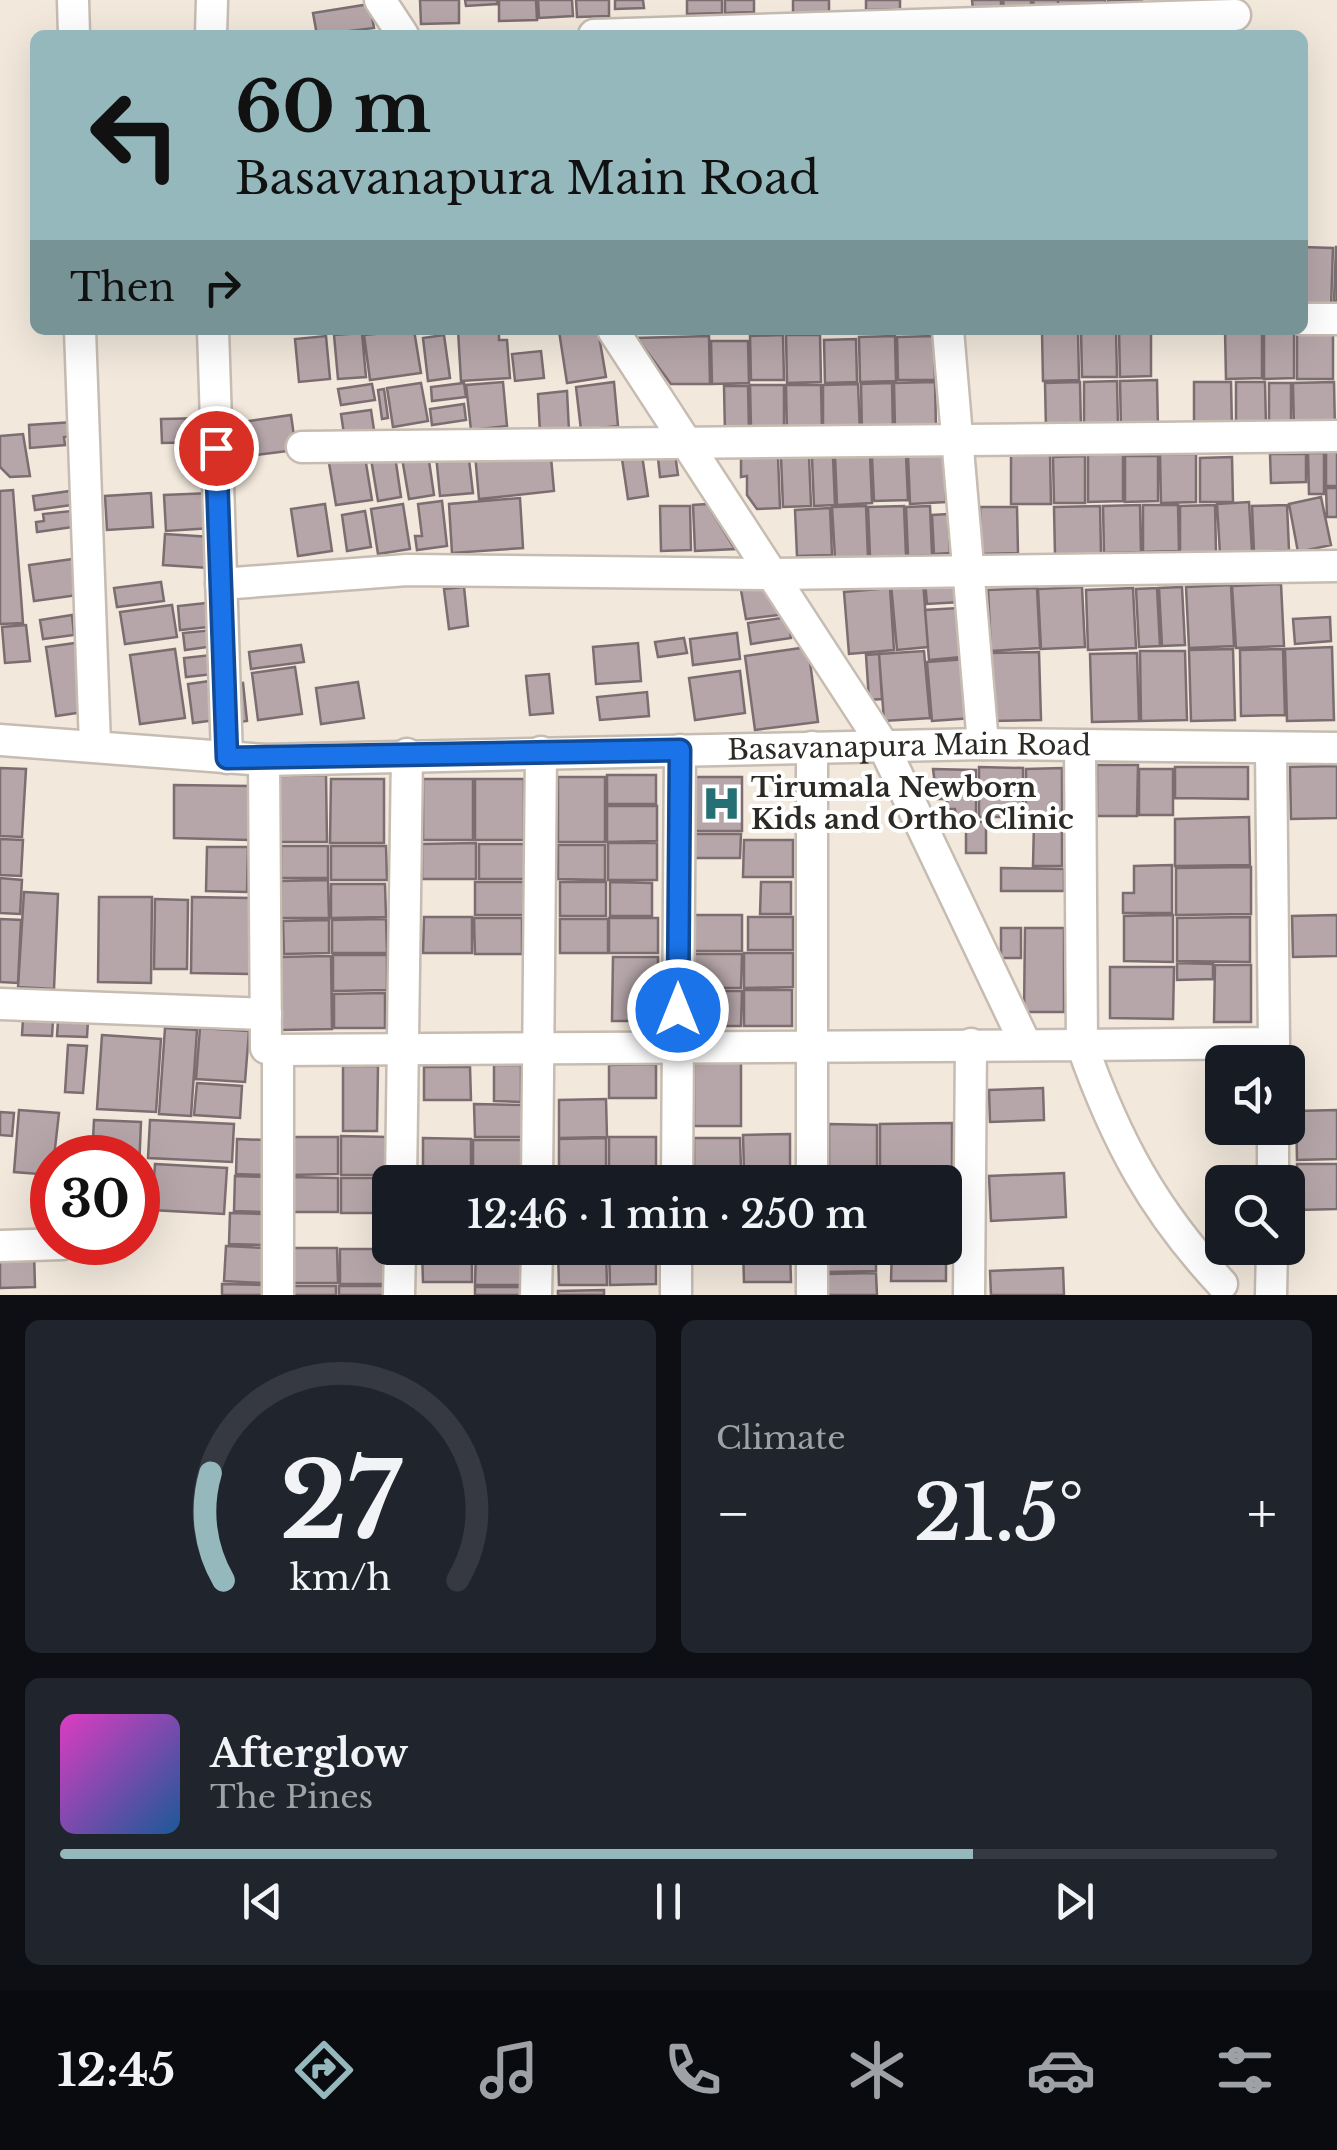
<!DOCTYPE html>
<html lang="en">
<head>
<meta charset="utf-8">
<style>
  :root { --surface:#171b24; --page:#20242c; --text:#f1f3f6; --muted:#9ea1a6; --line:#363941; --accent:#95b8bc }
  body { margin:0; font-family:"Libre Baskerville",serif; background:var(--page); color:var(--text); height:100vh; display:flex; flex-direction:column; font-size:38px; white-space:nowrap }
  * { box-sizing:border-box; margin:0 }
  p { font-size:32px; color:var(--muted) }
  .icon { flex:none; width:55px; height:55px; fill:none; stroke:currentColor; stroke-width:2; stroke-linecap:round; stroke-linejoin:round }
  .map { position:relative; height:1295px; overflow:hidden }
  .drawer { display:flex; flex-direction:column; gap:25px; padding:25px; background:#0d0f14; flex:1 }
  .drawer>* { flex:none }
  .guide { position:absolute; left:30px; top:30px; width:1278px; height:305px; border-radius:15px; box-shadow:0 10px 40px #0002; background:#95b8bc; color:#111; overflow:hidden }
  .controls { position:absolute; left:1205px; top:1045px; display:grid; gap:20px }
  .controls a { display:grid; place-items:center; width:100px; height:100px; border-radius:15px; background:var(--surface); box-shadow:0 10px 40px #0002; font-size:50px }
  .speed { position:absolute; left:30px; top:1135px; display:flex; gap:20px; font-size:50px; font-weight:700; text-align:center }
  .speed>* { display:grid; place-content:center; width:130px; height:130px; border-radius:50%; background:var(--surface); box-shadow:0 10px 40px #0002; line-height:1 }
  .speed .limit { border:15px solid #d22; background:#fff; color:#111 }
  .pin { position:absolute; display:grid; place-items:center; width:85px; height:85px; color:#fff; margin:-42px; border:5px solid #fff; border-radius:50%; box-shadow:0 2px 10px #0007 }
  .me { position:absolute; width:110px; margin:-55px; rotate:0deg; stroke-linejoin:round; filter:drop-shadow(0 0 8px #0008) }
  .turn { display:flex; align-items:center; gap:35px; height:210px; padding:0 40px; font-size:45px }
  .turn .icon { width:130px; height:130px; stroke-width:2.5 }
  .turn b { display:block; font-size:70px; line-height:85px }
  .then { display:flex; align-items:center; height:95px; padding:0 40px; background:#0003; gap:20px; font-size:38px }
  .big { font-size:75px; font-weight:600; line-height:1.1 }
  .drawer .widget { flex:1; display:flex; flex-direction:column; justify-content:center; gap:15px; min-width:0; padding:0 35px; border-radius:15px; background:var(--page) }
  .drawer .dial { align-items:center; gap:0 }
  .dial svg { height:260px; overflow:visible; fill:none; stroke:var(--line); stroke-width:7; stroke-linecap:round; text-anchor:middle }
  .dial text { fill:var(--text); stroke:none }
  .song { display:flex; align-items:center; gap:30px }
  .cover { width:120px; height:120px; border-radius:15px; background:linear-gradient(135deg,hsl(310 70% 55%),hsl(210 70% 35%)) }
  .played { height:10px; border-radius:5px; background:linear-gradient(90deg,var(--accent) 75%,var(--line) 75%) }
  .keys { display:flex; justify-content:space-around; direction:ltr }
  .heat { display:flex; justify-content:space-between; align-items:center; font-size:55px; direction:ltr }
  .drawer .tiles { flex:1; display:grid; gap:25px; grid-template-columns:1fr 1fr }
  .widget:last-child { grid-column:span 2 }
  .trip { position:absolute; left:372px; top:1165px; width:590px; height:100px; border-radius:15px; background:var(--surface); box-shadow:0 10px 40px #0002; font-weight:600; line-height:100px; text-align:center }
  .tab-bar { display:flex; height:160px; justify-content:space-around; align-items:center; background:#090b0e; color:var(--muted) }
  .tab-bar .icon { width:70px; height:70px }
  .tab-bar .selected { color:var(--accent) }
  .tab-bar b { font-size:45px; color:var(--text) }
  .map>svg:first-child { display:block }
  .building { fill:#b6a6aa; stroke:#7c6d71; stroke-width:2.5 }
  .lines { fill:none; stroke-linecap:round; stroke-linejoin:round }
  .minor-casing { stroke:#c6bcb1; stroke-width:35 }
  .minor { stroke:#fff; stroke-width:30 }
  .route-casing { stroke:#114b97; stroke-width:25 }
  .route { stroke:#1a73e8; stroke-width:18 }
  .labels { text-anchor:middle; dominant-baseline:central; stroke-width:8; stroke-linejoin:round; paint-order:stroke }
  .street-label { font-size:28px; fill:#2d2925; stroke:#fff }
  .poi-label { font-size:28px; font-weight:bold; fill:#2d2925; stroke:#fff; text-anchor:start }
</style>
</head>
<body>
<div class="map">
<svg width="1337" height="1295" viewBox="0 0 1337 1295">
  <rect width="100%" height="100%" fill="#f2e8dc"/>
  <path class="building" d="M420,0H459V23L421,24Z
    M465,0H497V4L466,6Z
    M499,0H536L537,20L499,21Z
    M538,0H572L573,16L539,18Z
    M576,0H609V16L577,17Z
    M615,0H643L644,8L615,9Z
    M687,0H722V13L687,14Z
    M725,0H754V12L725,13Z
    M793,0H829V14L793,15Z
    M866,0H900V9L866,10Z
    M972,0H1001V9L973,10Z
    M1003,0H1031V7L1004,8Z
    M1033,0H1058V7L1034,8Z
    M1058,0H1105V8H1058Z
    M1108,0H1142V6L1108,7Z
    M370,4L374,28L317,35L313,13Z
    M1302,247L1333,248L1331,307L1302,306Z
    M1336,247H1337V301H1334Z
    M414,330L421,373L370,380L364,335Z
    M458,330H499V340H507L510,378L461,381Z
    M598,330L606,377L567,383L559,331Z
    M1225,330H1262V378L1226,379Z
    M1081,331H1116L1117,377H1082Z
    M1119,331H1151V376L1120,377Z
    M1078,332L1079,380L1043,381L1042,333Z
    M362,333L366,377L338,379L334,335Z
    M1264,333H1294V378L1264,379Z
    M1297,333H1333V379H1297Z
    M444,335L450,378L428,381L423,338Z
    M783,335L784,380H751L750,336Z
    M786,335H820L821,382L787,383Z
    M326,336L330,379L299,382L295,339Z
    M709,336L710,384H671L637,338Z
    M895,336L896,381L860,382L859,337Z
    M934,336L935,380H898L897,337Z
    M856,339L857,382L825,383L824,340Z
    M711,341H748L749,383L712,384Z
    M541,351L544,378L515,381L512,354Z
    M1157,380L1158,429H1121L1120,381Z
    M1117,381L1118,428H1084V382Z
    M503,382L507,426L471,430L466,385Z
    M614,382L618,426L581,430L576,387Z
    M935,382L936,429L895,430L894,383Z
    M1080,382L1081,430H1046L1045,383Z
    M1194,382H1231L1232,428L1194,429Z
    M1236,382H1265L1266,426H1236Z
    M1334,382L1335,430L1294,431L1293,383Z
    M421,383L428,421L393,427L387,388Z
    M464,383L466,397L432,401L431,387Z
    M892,383L893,432L862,433L861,384Z
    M1269,383H1291V430L1269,431Z
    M372,384L375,400L341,405L338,389Z
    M858,384L860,433L823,434V385Z
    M750,385H784V427H751Z
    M786,385H821L822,433L787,434Z
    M724,386H748L749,433H725Z
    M384,389L388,418L382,419L378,390Z
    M567,391L569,431L540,433L538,394Z
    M464,404L466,420L432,425L430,409Z
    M371,410L374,430L344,434L341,414Z
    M291,415L296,450L240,457L235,423Z
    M208,418V442L162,443L161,419Z
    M73,422L74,436L64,437L65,445L30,448L29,425Z
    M23,434L30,476L10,477L0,467V436Z
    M550,446L554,491L479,499L475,454Z
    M674,447L678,475L660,477L657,449Z
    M394,449L401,497L378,501L370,453Z
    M364,451L372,500L336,505L328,457Z
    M468,451L473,493L440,496L436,455Z
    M1326,452H1337V486H1326Z
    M944,453L946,502L910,504L908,455Z
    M1050,453L1051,504H1011V454Z
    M1308,453H1324V494H1309Z
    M428,454L434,495L409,499L402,458Z
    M1123,454V501L1088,502V455Z
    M1160,454H1196V502L1161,503Z
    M1270,454H1306V482L1271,483Z
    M642,455L648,496L628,499L622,459Z
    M870,455L872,503L837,505L835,456Z
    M906,455L908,500L874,501L872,457Z
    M809,456L811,506L783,507L781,457Z
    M1085,456V503H1054L1053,457Z
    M1125,456H1158V501L1125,502Z
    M778,457L780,508L757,509L747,495V476L741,477V458Z
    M833,457L835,505L814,506L812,458Z
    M1232,457L1233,502H1200V458Z
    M1326,488H1337V517H1327Z
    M13,490L23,623L0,624V491Z
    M70,491L72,505L35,510L33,496Z
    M151,493L153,527L107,530L105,496Z
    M211,493L212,528L166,531L164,495Z
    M1321,497L1331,545L1298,552L1289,504Z
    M520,498L523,548L452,553L449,504Z
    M442,501L447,546L417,550L415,536H422L418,504Z
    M1249,502L1252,552L1220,554L1217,504Z
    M325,504L332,551L298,556L291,509Z
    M403,504L410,549L378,554L371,509Z
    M707,504L735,549L695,551L693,505Z
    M1140,505L1141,552L1104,553L1103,506Z
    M1143,505H1178L1179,551L1143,552Z
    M1215,505L1216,552L1180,553V506Z
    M1287,505L1289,550L1254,552L1252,506Z
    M660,506H690L691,550L661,551Z
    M866,506L868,557L835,558L832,507Z
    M904,506L906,556L870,557L868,507Z
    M930,506L932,555L908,556L906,507Z
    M1100,506L1101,554L1055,555L1054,507Z
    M980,507H1017L1018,553L981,554Z
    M830,508L832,555L797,556L795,510Z
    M71,511L73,527L37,532L36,522L44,521L43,514Z
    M365,511L371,547L347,551L342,515Z
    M948,514L950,553L934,554L932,515Z
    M165,534L211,537L209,568L163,565Z
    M73,559L78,595L34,601L29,565Z
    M958,579L960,602L927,604L925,581Z
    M923,581L928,647L897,650L891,584Z
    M161,582L164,601L117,607L114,588Z
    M1281,584L1284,646L1236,648L1232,586Z
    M774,585L779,615L746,619L741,590Z
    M1231,585L1234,646L1189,648L1186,587Z
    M464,587L468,626L449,629L444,589Z
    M1082,587L1085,647L1041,649L1038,589Z
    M1182,587L1185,645L1162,646L1159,588Z
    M890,588L894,650L849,654L844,592Z
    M1037,588L1040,648L991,651L988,590Z
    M1133,588L1136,648L1088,650L1086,590Z
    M1157,588L1160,646L1139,647L1136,589Z
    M216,602L218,626L180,630L178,606Z
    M172,605L177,637L125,644L120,612Z
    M958,608L962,657L929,660L925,610Z
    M72,615L74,635L43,639L40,620Z
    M788,617L791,638L751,644L748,623Z
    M1330,617L1331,641L1295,644L1293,619Z
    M26,625L30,661L5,663L2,627Z
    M213,630L215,646L185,650L183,633Z
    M737,633L740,659L693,665L690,639Z
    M684,638L687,653L658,657L655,642Z
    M75,643L84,712L56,716L46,647Z
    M638,643L641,681L596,684L593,647Z
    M301,645L304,662L251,669L249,652Z
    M808,647L818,722L755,730L745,656Z
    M1332,647L1334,720L1287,721L1285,649Z
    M175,649L185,718L140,724L130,655Z
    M1233,649L1235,720L1191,721L1189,650Z
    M1283,649L1285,715L1241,716L1240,650Z
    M924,651L930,718L884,721L879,654Z
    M1140,651H1185L1187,720L1141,721Z
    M1039,652L1041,720L991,721L989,653Z
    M1137,653L1139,721L1092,722L1090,654Z
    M879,654L882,699L869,700L866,655Z
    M211,655L214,674L186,677L184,658Z
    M967,659L972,718L932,721L927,662Z
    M295,667L302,714L258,720L252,673Z
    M740,671L745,713L695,720L689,678Z
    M549,674L553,713L530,715L526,676Z
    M210,681L216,720L193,723L188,684Z
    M358,682L364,718L321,724L316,688Z
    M243,683L247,721L231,723L229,685Z
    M647,692L649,716L600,720L597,697Z
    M1097,765H1138L1137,816H1097Z
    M1337,766V818L1291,819L1290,767Z
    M979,767L1023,768V817H979Z
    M1175,767H1248V799L1175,798Z
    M0,768L26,769L22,837L0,836Z
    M1062,768V818H1026V769Z
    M933,769L976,770V818H956L955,809H947V799H937Z
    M1139,769H1173V815H1139Z
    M326,775L327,842H280L279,776Z
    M607,775H656V804H607Z
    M558,777H605V842H558Z
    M693,777H742V831H693Z
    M331,779H384V843H330Z
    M423,779H473V840H423Z
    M475,779H524V840H475Z
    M174,785L250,786L249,840L174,838Z
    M607,806H657V841L607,842Z
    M1249,817L1250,865L1175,866V819Z
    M966,822H986V853H966Z
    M1034,822H1062V866H1033Z
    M693,834H741L740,858H692Z
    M0,839L23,840L21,876L0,875Z
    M744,840H793V877H743Z
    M476,843V879H422V844Z
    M608,843H657V880H608Z
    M479,844H525V879H479Z
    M558,845H605V880L558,879Z
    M281,846H328V878H281Z
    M331,846H386L387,880H331Z
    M207,847H248L247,892L206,891Z
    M1172,865V913H1123V893H1134V866Z
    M1251,867V914L1176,915V868Z
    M1001,868L1064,869V891H1001Z
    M0,878L22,880L20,914L0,913Z
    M328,880L329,918H281V881Z
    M475,882H524V915H475Z
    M560,882H606V916H560Z
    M610,882L652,883V916H610Z
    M761,882H791V914H760Z
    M331,884H385L386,917L331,918Z
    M24,892L58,894L54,989L18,987Z
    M99,897H152L151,983L98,982Z
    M192,897L251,898L250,974L191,973Z
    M155,899L188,900L187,969H154Z
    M693,915H742V951H693Z
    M1173,915V962L1124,961V916Z
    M1337,915V956L1293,957L1292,916Z
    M424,917H472V953H423Z
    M748,917H793V950H748Z
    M1250,917V962L1177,961V918Z
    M474,918H522V954H475Z
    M609,918H658V953H609Z
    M0,919L21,920L18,983L0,982Z
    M386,919L387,953H332V920Z
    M560,919H608V953H560Z
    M329,920V953L284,954L283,921Z
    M1001,928H1021V958H1001Z
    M1025,928H1064V1012H1024Z
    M744,953H793V987L744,988Z
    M693,954H742L741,988H693Z
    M333,955H387V990L333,991Z
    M331,956L332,1029L281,1030V957Z
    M613,957H658V1021H612Z
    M1177,963L1213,964V979L1177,980Z
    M1215,965H1251V1022H1214Z
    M1110,967H1174L1173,1019L1110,1018Z
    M744,990H792V1026H744Z
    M694,991H742L741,1026H694Z
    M385,993V1028H334V994Z
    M23,1019L53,1020L52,1036L22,1035Z
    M58,1021H88L87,1037L57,1036Z
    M165,1028L197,1030L191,1116L159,1114Z
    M200,1028L249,1031L245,1082L196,1079Z
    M102,1035L161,1039L156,1112L97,1109Z
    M68,1045L87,1046L83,1093L65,1092Z
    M694,1062H741V1126H694Z
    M656,1064V1098H609V1065Z
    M494,1065H521V1102L494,1101Z
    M343,1066H378L377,1131H343Z
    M424,1067H470L471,1100H424Z
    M197,1083L242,1086L240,1118L194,1115Z
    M1043,1088L1044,1120L990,1122L989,1090Z
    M606,1099L607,1137L559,1138V1100Z
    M474,1104L522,1105L523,1137H475Z
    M19,1110L59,1113L52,1175L14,1172Z
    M1337,1110V1159L1297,1160L1296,1111Z
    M0,1112L14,1113L12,1136L0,1135Z
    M94,1120L141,1122L139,1170L138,1158H92Z
    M150,1120L234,1124L232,1162L148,1158Z
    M952,1123V1172H880V1124Z
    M829,1124L877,1125V1173H829Z
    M790,1134V1171L744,1172L743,1135Z
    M341,1136L387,1137V1175H341Z
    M290,1137H338V1174L289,1175Z
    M609,1137H656V1174L609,1175Z
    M423,1138L471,1139V1176H423Z
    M606,1138V1173H559V1139Z
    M694,1138H740L741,1170L694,1171Z
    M237,1139L265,1140V1175L236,1174Z
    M473,1140H523V1176H473Z
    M155,1164L227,1168L224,1214L152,1210Z
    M1297,1164H1337V1209L1297,1210Z
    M742,1173V1182H692V1174Z
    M1064,1173L1066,1217L991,1221L989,1176Z
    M830,1175H915V1182H830Z
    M235,1176L266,1177L265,1212L234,1211Z
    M288,1177L338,1178V1212H289Z
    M652,1177V1182H607V1178Z
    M341,1178H387V1213H341Z
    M422,1178H471V1182H422Z
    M522,1178V1182H475V1179Z
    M230,1213L264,1214L263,1245L229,1244Z
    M946,1226V1281H891L892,1248H945Z
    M226,1246L266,1248L263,1283L224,1281Z
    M289,1248H337L338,1283H290Z
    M476,1248H521V1285H475Z
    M743,1248H790L791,1282H744Z
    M826,1248H876V1271L827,1272Z
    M340,1249H387V1284H340Z
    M656,1249V1284L610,1285L609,1250Z
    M422,1250H472V1282H423Z
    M606,1250L607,1285H559L558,1251Z
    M34,1252L35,1287L0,1288V1253Z
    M1063,1268L1064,1295H991L990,1271Z
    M876,1273L877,1295H828L827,1274Z
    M222,1284L265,1285V1295H222Z
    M290,1286H336V1295H290Z
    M339,1286H388V1295H339Z
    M475,1287H521V1295H475Z
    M604,1290V1295H558V1291Z"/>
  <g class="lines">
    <defs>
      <g id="minor">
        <path d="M73,0L74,35"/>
        <path d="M380,0L403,35"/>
        <path d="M211,35L212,0"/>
        <path d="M594,35L1235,15"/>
        <path d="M1302,319H1337"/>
        <path d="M80,330L95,745"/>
        <path d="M213,330L227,758"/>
        <path d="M613,330L883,745L1025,1043"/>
        <path d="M948,330L983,744"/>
        <path d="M302,447L1337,436"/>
        <path d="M221,584L407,570L775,574L1337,566"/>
        <path id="s1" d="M0,740L264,760L983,744L1337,748"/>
        <path d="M1080,748L1082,1045L1274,1043L1271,749"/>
        <path d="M264,760L266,1048L278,1050V1295"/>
        <path d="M0,1004L266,1014"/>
        <path d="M278,1050L1082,1045C1116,1141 1153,1210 1222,1284"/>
        <path d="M401,1182L407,754"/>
        <path d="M537,1182L541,752"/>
        <path d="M677,1182L680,750"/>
        <path d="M812,1182V747"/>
        <path d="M1273,1182V1128"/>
        <path d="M0,1246L63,1244"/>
        <path d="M399,1295L400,1248"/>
        <path d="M536,1295L537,1248"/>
        <path d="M676,1295V1248"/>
        <path d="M812,1295V1248"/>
        <path d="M969,1295L971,1044"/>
        <path d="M1271,1295L1272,1248"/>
      </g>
    </defs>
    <use href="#minor" class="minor-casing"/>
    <use href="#minor" class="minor"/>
  </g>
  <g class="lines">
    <defs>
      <path id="route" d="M216,448L227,758L680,750L678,1010"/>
    </defs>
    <use href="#route" class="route-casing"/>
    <use href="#route" class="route"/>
  </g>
  <defs>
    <symbol id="hospital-bare" viewBox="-9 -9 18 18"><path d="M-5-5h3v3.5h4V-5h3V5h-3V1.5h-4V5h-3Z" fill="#257074" stroke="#fff" stroke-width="2.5" paint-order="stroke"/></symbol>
  </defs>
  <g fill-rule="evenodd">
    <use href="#hospital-bare" x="694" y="776" width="55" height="55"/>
  </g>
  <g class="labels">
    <g class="street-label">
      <text stroke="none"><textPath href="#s1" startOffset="910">Basavanapura Main Road</textPath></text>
    </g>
    <g class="poi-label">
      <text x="751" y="787">Tirumala Newborn<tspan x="751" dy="32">Kids and Ortho Clinic</tspan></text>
    </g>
  </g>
</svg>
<div class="controls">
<a><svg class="icon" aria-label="sound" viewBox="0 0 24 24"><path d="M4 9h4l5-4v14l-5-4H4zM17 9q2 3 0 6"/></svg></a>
<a><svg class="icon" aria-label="search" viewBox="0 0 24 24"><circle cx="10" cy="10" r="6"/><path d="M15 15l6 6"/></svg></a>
</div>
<div class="speed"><div class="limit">30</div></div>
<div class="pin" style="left:216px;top:448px;background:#d93025"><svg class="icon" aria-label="arrive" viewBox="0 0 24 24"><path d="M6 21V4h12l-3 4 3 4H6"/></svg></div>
<svg class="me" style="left:678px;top:1010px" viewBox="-20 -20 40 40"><circle r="17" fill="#1a73e8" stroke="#fff" stroke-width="3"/><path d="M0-11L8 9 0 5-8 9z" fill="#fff"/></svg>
<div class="trip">12:46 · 1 min · 250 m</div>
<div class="guide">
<div class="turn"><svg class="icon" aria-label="left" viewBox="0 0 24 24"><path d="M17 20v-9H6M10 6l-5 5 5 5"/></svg><div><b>60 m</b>Basavanapura Main Road</div></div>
<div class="then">Then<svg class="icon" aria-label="right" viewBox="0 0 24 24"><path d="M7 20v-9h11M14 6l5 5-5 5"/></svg></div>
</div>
</div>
<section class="drawer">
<div class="tiles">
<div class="widget dial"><svg viewBox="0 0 100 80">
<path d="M14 69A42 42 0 1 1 86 69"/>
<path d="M14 69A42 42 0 0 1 10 36" stroke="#95b8bc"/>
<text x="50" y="56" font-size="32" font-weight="700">27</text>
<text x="50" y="72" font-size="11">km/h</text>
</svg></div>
<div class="widget"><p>Climate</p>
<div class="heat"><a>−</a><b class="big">21.5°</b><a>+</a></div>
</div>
<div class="widget">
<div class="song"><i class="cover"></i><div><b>Afterglow</b><p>The Pines</p></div></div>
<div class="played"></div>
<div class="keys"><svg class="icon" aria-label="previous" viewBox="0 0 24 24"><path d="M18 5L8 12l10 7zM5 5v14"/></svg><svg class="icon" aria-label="pause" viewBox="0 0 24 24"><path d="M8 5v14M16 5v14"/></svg><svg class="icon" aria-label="next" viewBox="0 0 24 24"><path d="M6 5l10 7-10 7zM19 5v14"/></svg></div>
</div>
</div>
</section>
<nav class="tab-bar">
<b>12:45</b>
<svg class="icon selected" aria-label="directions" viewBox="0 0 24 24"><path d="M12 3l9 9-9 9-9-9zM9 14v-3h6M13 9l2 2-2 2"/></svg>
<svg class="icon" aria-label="music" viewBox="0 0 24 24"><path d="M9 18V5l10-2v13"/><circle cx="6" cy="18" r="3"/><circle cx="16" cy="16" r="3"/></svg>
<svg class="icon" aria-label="phone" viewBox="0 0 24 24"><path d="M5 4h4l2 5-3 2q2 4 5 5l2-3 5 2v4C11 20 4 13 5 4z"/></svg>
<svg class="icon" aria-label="climate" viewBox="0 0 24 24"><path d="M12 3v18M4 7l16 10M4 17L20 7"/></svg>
<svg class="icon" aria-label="car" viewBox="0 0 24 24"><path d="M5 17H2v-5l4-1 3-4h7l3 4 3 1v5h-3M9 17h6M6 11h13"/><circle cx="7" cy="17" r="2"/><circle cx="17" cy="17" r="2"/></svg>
<svg class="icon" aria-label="filters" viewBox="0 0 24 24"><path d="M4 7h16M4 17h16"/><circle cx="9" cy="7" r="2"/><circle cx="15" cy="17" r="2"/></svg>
</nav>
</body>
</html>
